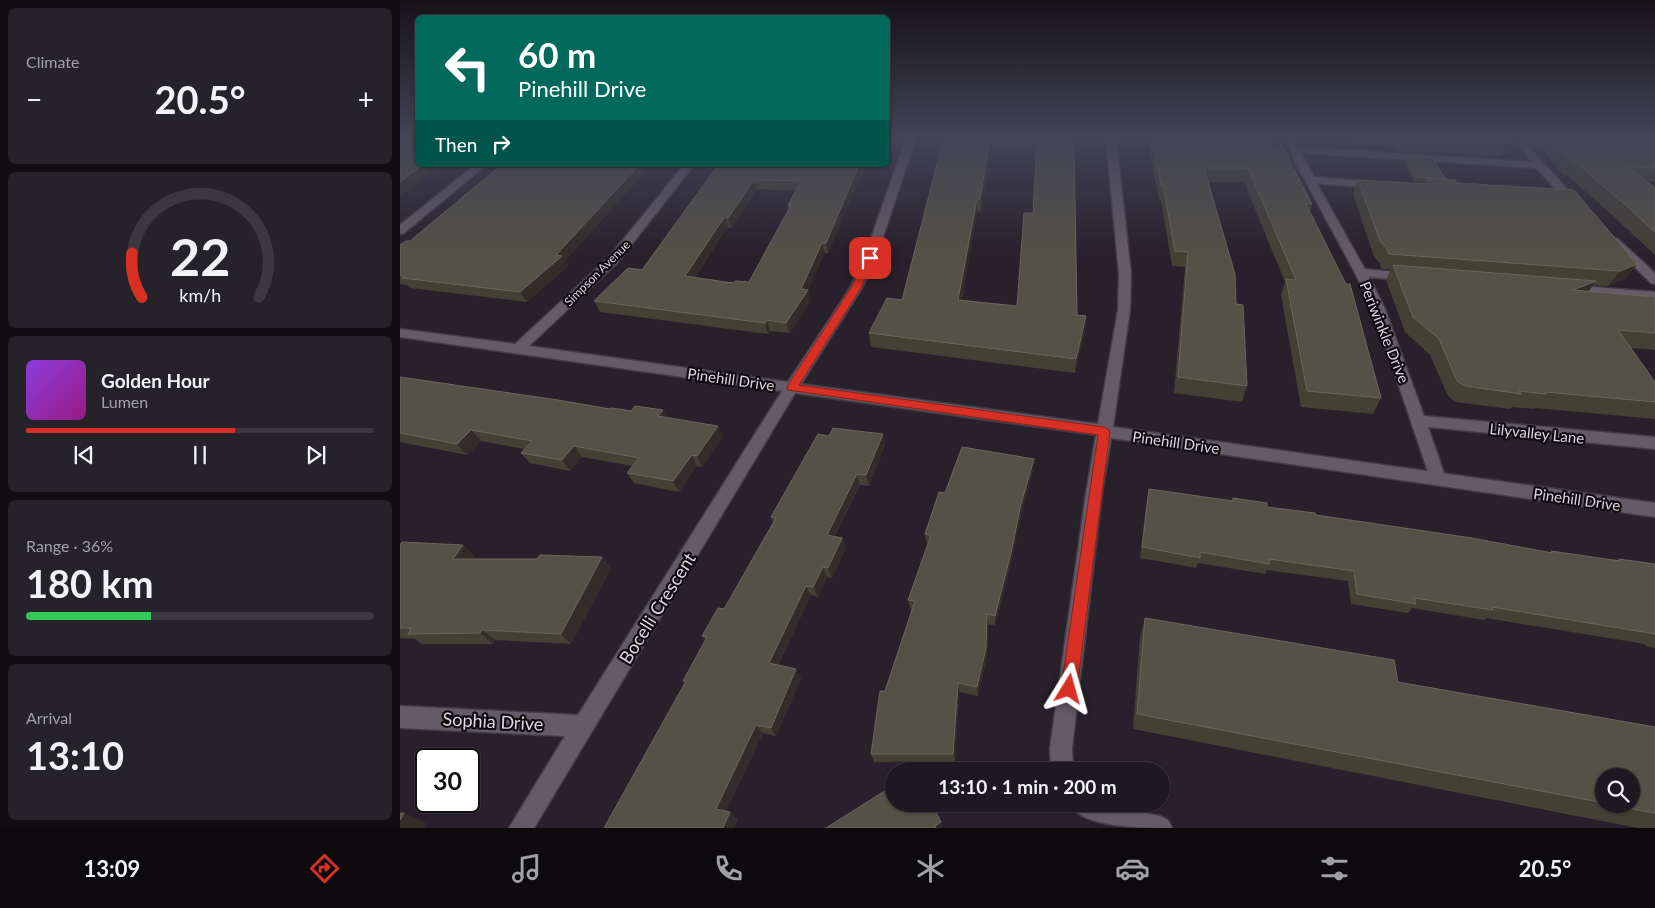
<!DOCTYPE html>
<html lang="en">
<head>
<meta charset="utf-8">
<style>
  :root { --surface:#1e1921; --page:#26222a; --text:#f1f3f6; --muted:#a1a0a5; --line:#3c383f; --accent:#d93025 }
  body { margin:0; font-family:Lato,sans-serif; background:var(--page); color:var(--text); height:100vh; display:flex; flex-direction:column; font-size:19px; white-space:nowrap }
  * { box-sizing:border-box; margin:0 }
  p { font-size:16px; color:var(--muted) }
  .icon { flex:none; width:28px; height:28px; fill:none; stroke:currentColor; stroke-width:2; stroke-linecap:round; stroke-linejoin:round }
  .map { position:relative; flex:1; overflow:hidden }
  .drawer { display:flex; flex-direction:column; gap:8px; padding:8px; background:#100e12; width:400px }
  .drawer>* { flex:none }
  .top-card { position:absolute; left:15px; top:15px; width:475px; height:152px; border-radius:8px; box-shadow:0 1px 4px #0004,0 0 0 1px var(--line); background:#00695c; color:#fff; overflow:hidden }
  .tools { position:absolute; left:1195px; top:768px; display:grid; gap:10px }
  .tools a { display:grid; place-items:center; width:45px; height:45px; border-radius:50%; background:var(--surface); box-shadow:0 1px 4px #0004,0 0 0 1px var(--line); font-size:25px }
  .speed { position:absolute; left:15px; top:748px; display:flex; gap:10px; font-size:25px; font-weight:700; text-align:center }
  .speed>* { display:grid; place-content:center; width:65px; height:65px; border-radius:50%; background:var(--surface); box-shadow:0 1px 4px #0004,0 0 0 1px var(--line); line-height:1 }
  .speed .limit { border:2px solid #111; border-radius:8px; background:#fff; color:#111 }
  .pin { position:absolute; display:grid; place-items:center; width:42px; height:42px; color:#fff; margin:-21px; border-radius:10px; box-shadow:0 2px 8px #0006 }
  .me { position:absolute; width:55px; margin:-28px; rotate:8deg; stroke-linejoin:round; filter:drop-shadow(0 0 4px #0008) }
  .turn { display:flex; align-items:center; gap:18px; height:105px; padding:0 20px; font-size:22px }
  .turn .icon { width:65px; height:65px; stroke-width:2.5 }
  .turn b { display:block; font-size:35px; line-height:42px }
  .then { display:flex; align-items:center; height:48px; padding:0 20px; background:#0003; gap:10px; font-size:19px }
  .big { font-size:38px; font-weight:700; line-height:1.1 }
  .drawer .tile { flex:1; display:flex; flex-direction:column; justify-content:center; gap:8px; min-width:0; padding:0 18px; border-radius:8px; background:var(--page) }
  .drawer .dial { align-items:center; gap:0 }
  .dial svg { height:130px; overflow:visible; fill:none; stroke:var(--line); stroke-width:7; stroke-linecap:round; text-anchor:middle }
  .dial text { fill:var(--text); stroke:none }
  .song { display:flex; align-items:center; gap:15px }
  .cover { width:60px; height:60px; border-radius:8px; background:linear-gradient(135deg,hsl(270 70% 55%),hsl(310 70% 35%)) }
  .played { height:5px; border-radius:2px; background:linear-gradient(90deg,var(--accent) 60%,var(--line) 60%) }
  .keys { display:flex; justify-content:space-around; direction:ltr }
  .heat { display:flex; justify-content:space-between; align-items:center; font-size:28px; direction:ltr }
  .charge { height:8px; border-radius:4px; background:linear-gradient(90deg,#34c759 36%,var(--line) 0) }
  .trip { position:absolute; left:485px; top:762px; width:285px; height:50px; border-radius:25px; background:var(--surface); box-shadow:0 1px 4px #0004,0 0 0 1px var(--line); font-weight:700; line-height:50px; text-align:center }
  .menu { display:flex; height:80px; justify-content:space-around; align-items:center; background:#0c0a0d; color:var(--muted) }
  .menu .icon { width:35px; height:35px }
  .menu .current { color:var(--accent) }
  .menu b { font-size:22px; color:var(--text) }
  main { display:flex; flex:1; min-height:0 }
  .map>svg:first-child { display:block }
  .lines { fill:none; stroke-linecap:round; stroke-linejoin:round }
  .lane-casing { stroke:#423b45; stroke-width:3 }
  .street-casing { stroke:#423b45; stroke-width:3 }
  .lane { fill:#645b68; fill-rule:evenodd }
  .street { fill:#645b68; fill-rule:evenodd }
  .wall { fill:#434034; fill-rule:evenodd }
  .shaded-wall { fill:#322d29 }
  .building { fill:#545146; stroke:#69665e; fill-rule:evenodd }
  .route { fill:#d93025; stroke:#8d1f18 }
  .labels { text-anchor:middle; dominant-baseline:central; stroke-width:4.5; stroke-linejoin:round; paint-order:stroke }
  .far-street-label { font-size:12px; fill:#dcd7df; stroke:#0f0c11 }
  .street-label { font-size:15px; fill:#dcd7df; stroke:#0f0c11 }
  .near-street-label { font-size:18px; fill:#dcd7df; stroke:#0f0c11 }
</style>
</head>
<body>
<main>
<section class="drawer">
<div class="tile"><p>Climate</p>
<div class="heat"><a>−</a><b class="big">20.5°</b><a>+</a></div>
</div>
<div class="tile dial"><svg viewBox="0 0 100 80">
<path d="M14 69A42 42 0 1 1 86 69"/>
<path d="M14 69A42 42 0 0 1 8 42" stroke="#d93025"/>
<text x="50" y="56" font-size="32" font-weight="700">22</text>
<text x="50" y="72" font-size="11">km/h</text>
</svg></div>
<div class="tile">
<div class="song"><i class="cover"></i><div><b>Golden Hour</b><p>Lumen</p></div></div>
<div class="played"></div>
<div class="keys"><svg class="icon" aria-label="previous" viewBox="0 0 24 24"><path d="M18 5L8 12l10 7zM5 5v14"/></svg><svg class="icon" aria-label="pause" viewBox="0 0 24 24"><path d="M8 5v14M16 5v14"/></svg><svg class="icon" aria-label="next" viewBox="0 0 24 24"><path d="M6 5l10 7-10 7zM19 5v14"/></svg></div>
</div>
<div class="tile"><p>Range · 36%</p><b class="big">180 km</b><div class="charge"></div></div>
<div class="tile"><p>Arrival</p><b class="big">13:10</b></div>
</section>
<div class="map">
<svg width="1255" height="828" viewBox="0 0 1255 828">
  <rect width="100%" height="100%" fill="#28212c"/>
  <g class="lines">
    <defs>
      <path id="lane" d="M886,138H896L898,147L1131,162L1113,138H1122L1125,141L1165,143L1170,146L1168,148L1129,147L1179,202L1174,205L1170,204L1136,168L901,153L914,177L976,182L981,185L976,188L910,183C900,179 889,149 886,138Z
        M1214,238L1218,239L1255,273V284L1251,283L1210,243L1208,241L1210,239Z
        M961,269L1009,273L1015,277L1009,281L969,277L985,309L1024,416L1255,437V449L1028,427L1046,479L1044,484L1038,485L1032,484L973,309L955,273Z
        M1169,285L1255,292V300L1165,292L1163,289L1165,286Z"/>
      <path id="street" d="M506,138H516L476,258L462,288L401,384L698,424L718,310L719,274L706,138H716L731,274L730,310L713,427L1255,503V517L711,438L702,493L672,748L673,771H651L650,748L686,493L696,435L395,393L134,828H109L165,736L0,728V706L178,715L382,391L0,337V329L115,344L209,257L284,165H294L217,263L129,346L388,382L450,288L464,258Z
        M75,165H86L4,233L0,234V225Z
        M910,177L915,180L967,273L965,276H957L955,273L905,180Z
        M670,804H702L760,816L768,820L772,828C744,828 681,828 670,804Z"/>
    </defs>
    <use href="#lane" class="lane-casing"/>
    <use href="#street" class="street-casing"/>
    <use href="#lane" class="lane"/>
    <use href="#street" class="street"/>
  </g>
  <path class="wall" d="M550,138H674L677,315L685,330L675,373L471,347L469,333L502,300ZM591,148L637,150L633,213L617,306L562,300L577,211L581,212Z
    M748,138H872L875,149L912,204L910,211L981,398L973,414L901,407L881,295L885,282L844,182H808L836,304L847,386L842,402L774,393L785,267L772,266L761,200H759Z
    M916,138H1124L1119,148L1100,156L1026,151L1025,153L998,152L995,146L917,141Z
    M1125,138H1255V182L1247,181L1255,188V255L1212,215L1166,174L1164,176L1143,150L1148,141L1126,139Z
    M1005,156L1045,179L1057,183L1237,264L1225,279L1208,286L1193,285L1188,292L1255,297V350L1231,348L1255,382V419L1136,408L1134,409L1112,407L1110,409L1055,402L1048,396L1030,355L1005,332L986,280L991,269H982L979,262L974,257L953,194L958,180L1023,184L1024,183L1014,182L1003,161Z
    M101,165H251L165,261L168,266L127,302L10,288L7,285L0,284V245L10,241Z
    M318,165H465L428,253H425L408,290L411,300L390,333L370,331L368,334L200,312L194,301L242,270ZM357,189L396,191L388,205L389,209L349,282L333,283L295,278L322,235L329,228H332Z
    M0,377L210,409L266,417L323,437L302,467L297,466L279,492L234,483L227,473L232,466L182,457L170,471L130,463L121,453L125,449L81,441L67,455L0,442Z
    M485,445L469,486L460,485L435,536L442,538L446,548L432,578L427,577L418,597L411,595L378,665L401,678L376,736L363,733L326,811L338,819L334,828H204L285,683L283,681L305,640L302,636L324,609L373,522L371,517Z
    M633,470L621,515L611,563L595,626L588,624L587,657L578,696L559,692L555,761L474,762L471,754L485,691L512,610H511L508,600L528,544H527L525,534L545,493Z
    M749,489L832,501L833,498L867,507L916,515L1150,552L1151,551L1217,561L1219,559L1255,564V648L1246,646L1245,644L1086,618L1084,620L1012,608L1008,613L951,604L948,581L867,570L865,574L798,563L796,568L740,558L747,499Z
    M0,545H63L74,556L73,559L211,568L171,644L95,640L93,644H22L15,639L0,638Z
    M745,618L998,682L1255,727V828H1238L733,729L740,636Z"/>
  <path class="shaded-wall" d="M590,138L591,148L581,212L580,199Z
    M1119,138H1124L1119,148L1100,156L1106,143Z
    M1174,161L1166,174L1164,176L1172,163Z
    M22,165H41L0,197V182Z
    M239,165H251L165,261L168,266L127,302L120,292L156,255Z
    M459,165H465L428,253L426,243Z
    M354,180L357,189L332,228L328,218Z
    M577,199V211L560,314L558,300Z
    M325,217L329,228L322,235L289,287L285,276L319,225Z
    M422,243L425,253L408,290L411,300L390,333L386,323Z
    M1237,264L1225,279L1208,286L1220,271Z
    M1196,281L1185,296L1173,290Z
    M686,316L685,330L675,373L676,359Z
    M367,320L370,331L368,334L365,323Z
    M263,410L268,421L258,416Z
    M318,426L323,437L302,467L297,456Z
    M71,430L81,441L67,455L57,444Z
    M483,434L485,445L469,486L466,475Z
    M174,446L182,457L170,471L162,460Z
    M292,455L297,466L279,492L273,481Z
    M634,459L633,470L621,515L611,563L595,626V616L621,504Z
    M457,474L460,485L430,545L427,535Z
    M442,538L446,548L432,578L428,568Z
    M63,545L74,556L65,570L53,559Z
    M202,557L211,568L171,644L161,634Z
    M423,567L427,577L418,597L413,587Z
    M406,586L411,595L374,672L369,663Z
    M587,614L588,624L587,657L578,696L577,687Z
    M82,630L95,640L93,644L80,633Z
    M396,669L401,678L376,736L371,728Z
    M558,683L559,692L555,761L553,754Z
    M356,725L363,733L324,815L316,809Z
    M330,812L338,819L334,828H323Z
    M4,813L26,823L24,828H0V820Z
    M541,822L542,828H536L535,826Z"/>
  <path class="building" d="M0,138H18V165H22L0,182Z
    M550,138H590L580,199H577L558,300L617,306L624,213H633L637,138H674L677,315L686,316L676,359L469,333L487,298L502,300L543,141H550Z
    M752,138H872L875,149L882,145L912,204H906L946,284H950L981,398L907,391L886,279L896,280L848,168H804L835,274L836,304L843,305L847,386L778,377L788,252L775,251L763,185H761Z
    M1003,138H1119L1106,143L1029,139L1030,141L1003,139Z
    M1151,138H1165L1255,144V168L1229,167L1255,188V232L1221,201L1174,161L1172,163Z
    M1005,156L1033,158L1045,179L1016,177Z
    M101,165H239L156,255L162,256L120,292L2,278L5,276L0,275V245L6,241H10Z
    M318,165H459L426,243H422L401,289L408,290L386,323L367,320L365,323L194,301L228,268L242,270ZM354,180L401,181L388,205H391L349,282L335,281L333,283L285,276L319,225L325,217L328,218Z
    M1026,178L1055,180L1057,183L1174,190L1237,264L1220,271L989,254L986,247L980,241L958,180L1029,184Z
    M993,265L1196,281L1173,290L1255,297V333L1218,330L1255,382V402L1145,392L1146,394L1119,391L1121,394L1065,386L1057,381L1039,339L1013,317Z
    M0,377L158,400L210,409L212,408L231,411L235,406L263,410L258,416L318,426L297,456L292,455L273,481L227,473L239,458L174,446L162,460L121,453L132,441L71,430L57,444L0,433Z
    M433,428L483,434L466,475L457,474L427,535L442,538L428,568L423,567L413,587L406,586L369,663L396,669L371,728L356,725L316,809L330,812L323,828H204L286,681H283L307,637L302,636L318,608L324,609L376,518L371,517L418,434L429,436Z
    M562,447L634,459L621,504L611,553L595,616L587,614L586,648L577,687L558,683L553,754H471L480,691H485L515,601L508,600L531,535L525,534L539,492L545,493Z
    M749,489L833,501V498L867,503V507L915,513L916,515L1072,538L1152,553L1151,551L1220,561L1219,559L1255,564V634L1092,607L1093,610L1014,598L1016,604L957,594L954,571L869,559V564L800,552V558L742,547Z
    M2,542L63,545L53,559H137L140,555L202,557L161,634L82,630L80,633L8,634L11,628H0V545Z
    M745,618L994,660L998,682L1255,727V813L1205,804H1231V776H1204V803L737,714Z
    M494,785V804H532L541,822L535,826L536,828H426Z
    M0,813H4L0,820Z"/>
  <linearGradient id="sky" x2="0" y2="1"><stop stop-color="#161218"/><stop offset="0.54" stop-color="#424356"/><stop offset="1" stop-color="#424356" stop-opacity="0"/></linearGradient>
  <rect width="1255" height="254" fill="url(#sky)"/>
  <path class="route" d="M470,255L474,258L461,288L399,385L704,427L710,431L677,689L674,695L669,697L663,695L661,689L698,435L388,390L387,388L388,385L451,288L465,258Z"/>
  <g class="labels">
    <g class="far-street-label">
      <text transform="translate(197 273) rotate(-45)">Simpson Avenue</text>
    </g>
    <g class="street-label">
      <text transform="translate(985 332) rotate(68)">Periwinkle Drive</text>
      <text transform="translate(331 379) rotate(8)">Pinehill Drive</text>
      <text transform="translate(1137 433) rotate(6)">Lilyvalley Lane</text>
      <text transform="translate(776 442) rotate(8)">Pinehill Drive</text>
      <text transform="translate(1177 499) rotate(8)">Pinehill Drive</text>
    </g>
    <g class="near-street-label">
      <text transform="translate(257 608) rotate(-58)">Bocelli Crescent</text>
      <text transform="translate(93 721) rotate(3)">Sophia Drive</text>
    </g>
  </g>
</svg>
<div class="tools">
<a><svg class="icon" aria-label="search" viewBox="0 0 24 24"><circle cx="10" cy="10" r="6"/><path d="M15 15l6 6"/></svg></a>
</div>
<div class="speed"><div class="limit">30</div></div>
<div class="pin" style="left:470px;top:258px;background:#d93025"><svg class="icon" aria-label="arrive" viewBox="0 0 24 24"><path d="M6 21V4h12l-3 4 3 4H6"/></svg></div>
<svg class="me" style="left:669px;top:689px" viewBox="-20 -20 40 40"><path d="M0-17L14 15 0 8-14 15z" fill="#d93025" stroke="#fff" stroke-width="4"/></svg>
<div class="trip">13:10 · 1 min · 200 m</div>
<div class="top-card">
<div class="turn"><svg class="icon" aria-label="left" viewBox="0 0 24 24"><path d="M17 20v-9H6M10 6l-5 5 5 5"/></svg><div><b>60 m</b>Pinehill Drive</div></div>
<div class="then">Then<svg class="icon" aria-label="right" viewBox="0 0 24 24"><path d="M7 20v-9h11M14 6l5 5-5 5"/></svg></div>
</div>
</div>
</main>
<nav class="menu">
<b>13:09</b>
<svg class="icon current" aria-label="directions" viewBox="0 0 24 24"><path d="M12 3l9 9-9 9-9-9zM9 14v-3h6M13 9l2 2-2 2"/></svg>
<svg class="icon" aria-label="music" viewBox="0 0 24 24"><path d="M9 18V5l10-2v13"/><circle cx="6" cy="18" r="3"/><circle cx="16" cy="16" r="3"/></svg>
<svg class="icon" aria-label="phone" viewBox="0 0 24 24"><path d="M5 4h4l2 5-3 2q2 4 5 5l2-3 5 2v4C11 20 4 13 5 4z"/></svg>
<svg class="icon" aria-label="climate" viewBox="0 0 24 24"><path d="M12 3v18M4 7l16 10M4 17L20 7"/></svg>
<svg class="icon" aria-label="car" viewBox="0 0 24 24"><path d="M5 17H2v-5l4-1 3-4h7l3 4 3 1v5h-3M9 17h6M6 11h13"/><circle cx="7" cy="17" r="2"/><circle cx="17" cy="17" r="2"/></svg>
<svg class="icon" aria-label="filters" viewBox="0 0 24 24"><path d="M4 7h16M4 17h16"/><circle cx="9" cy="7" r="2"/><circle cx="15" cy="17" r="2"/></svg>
<b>20.5°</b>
</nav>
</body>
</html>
